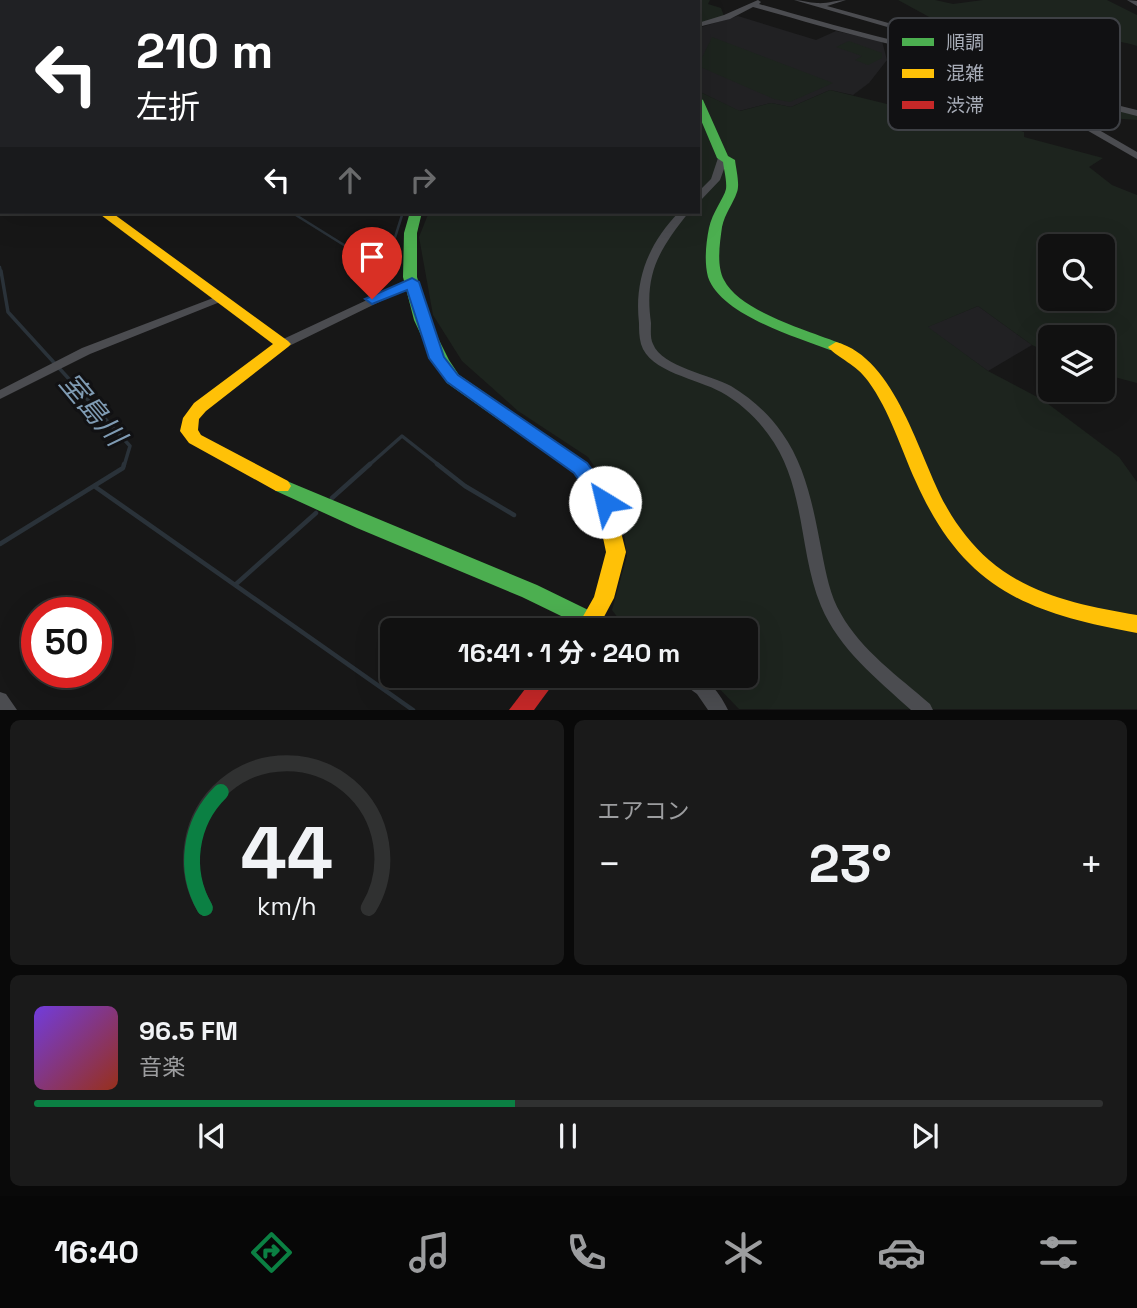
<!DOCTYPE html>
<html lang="ja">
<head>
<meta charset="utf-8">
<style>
  :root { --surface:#111; --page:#1a1a1a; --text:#f1f3f6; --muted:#9c9d9f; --line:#303131; --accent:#0b8043 }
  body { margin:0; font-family:"Space Grotesk","Noto Sans JP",sans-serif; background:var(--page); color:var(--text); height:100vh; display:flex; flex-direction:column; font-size:26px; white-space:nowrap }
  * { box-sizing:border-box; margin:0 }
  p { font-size:23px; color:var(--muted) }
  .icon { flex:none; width:38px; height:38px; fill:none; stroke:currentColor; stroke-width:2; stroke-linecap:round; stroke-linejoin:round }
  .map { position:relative; height:710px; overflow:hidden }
  .side { display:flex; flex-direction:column; gap:10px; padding:10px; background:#090909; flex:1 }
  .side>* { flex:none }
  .top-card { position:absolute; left:0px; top:0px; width:700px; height:214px; box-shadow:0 7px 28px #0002,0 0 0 2px var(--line); background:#202124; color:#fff; overflow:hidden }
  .buttons { position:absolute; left:1038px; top:234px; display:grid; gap:14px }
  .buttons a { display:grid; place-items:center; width:77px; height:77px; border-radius:10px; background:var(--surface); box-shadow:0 7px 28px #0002,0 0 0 2px var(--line); font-size:35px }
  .speed { position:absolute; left:21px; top:597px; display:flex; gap:14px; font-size:35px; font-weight:700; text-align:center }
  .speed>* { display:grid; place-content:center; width:91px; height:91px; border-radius:50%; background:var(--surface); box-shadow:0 7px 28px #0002,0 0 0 2px var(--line); line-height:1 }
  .speed .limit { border:10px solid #d22; background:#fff; color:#111 }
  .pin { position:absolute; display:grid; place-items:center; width:60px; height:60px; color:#fff; margin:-72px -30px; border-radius:50% 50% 50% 0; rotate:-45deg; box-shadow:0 0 7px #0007 }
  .pin .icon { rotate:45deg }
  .me { position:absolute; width:77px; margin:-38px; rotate:324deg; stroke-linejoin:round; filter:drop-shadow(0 0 5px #0008) }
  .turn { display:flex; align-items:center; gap:24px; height:147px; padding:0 21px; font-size:32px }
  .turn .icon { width:91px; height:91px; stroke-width:2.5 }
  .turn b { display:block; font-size:49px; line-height:60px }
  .lanes { display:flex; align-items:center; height:66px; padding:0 21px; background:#0003; justify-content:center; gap:35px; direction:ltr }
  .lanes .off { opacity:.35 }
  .big { font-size:52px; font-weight:700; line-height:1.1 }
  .side .card { flex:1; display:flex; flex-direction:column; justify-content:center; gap:10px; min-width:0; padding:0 24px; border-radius:10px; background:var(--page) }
  .side .dial { align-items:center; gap:0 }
  .dial svg { height:182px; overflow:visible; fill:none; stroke:var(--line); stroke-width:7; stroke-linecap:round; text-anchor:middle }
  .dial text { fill:var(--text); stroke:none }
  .song { display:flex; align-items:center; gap:21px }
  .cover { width:84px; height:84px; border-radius:10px; background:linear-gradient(135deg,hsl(260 70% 55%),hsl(10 70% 35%)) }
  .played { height:7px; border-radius:4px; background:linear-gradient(90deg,var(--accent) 45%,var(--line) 45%) }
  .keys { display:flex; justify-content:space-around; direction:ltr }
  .heat { display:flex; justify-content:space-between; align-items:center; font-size:38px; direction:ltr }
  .side .tiles { flex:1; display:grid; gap:10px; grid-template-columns:1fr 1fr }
  .card:last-child { grid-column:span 2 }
  .trip { position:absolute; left:380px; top:618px; width:378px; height:70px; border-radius:10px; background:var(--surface); box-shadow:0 7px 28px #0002,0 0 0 2px var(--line); font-weight:700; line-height:70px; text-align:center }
  .dock { display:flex; height:112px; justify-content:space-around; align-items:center; background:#070707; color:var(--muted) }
  .dock .icon { width:49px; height:49px }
  .dock .on { color:var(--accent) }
  .dock b { font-size:32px; color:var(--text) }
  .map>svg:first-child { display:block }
  .built { fill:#212123 }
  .green { fill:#1d241e; fill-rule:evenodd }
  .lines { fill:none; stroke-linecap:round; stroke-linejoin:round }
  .stream-far2 { stroke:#2a3239; stroke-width:2.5 }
  .stream-far1 { stroke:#2a3239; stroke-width:3.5 }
  .stream { stroke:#2a3239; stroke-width:4.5 }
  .street { fill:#4b4c50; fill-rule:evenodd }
  .fast { fill:#4caf50; fill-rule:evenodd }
  .slow { fill:#ffc107; fill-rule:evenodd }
  .jam { fill:#c62828; fill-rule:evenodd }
  .rail { stroke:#4b4c4f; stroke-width:2.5; stroke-dasharray:5 4.5; stroke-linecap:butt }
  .route { fill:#1a73e8; stroke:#114b97; stroke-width:2 }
  .labels { text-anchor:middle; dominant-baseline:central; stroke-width:6; stroke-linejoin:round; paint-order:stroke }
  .water-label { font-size:28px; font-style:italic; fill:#7f9bb3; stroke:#111113 }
  .key { fill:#111113; stroke:#3e4045; stroke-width:2 }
  .key-label { font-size:19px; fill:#a8adb8 }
</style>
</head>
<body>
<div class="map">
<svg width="1137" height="710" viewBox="0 0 1137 710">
  <rect width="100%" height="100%" fill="#171717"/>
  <path class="built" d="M738,16L816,40L836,31L882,41L887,60L869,83L853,95L830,90L791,107L771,103L739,111L698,91V28Z
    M978,306L1032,345L988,371L927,327Z"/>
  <path class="green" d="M609,0H710L708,4L721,8L724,16L698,28V2Z
    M898,0H935L953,4L983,0H1107L1137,15V46C1114,39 1085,36 1062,46L1059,55L1049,62L1014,58L980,45L970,47L938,38L955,31Z
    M712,37L833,83L790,102L774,99L698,66Z
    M849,41L882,53V58L868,65L855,60L862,56L836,47Z
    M951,87L980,95L977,118L1024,132V137L1103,158L1089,167L1112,185L1137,195V383L1103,374L1102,338H1050V353L1032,345L978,306L928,327L988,371L1043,400L1119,457L1137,482V709H739L707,676H746V630H627L612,610L627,556L620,505L588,457L518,411L462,361L433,315L419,237L429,212H698V91L740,111L771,103L791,107L830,90L887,104L898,98L936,103ZM1050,247H1102V299H1050Z
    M1036,102L1077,107L1086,104L1137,115V120L1054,114Z"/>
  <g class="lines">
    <path class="stream-far2" d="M363,0L368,2
      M149,2L152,0
      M0,164L2,161
      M291,212L376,265L386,266L403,212
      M0,267L1,273"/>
    <path class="stream-far1" d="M1,271L8,312L130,446L124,466
      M368,466L402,436L440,466"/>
    <path class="stream" d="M437,464L465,486L514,515
      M94,486L413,710
      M332,498L370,464
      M0,544L123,468L124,464
      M235,585L316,513"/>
    <path class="street" d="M98,0H109L96,2Z
      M135,0H146L133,2Z
      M263,0L275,2H264Z
      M349,0L360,2H350Z
      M490,0H499L488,2Z
      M758,0L761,2L759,4C837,26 913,49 994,59L998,61L994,63C911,54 833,29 753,7L730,19L698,27V23L724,15Z
      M794,0C802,0 809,3 817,3C826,4 837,0 846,0L827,6L1004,55L1076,95L1137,110V116L1070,99L1039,81L1038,87L1044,98L1137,152V159L1038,102L1030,87L1032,77L998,59Z
      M1127,0L1137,1V6Z
      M0,32H2V36H0Z
      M723,155L728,158L720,180L701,200L698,201V192L711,179L718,158Z
      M679,212H689C659,250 644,273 651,323C651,330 650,338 653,344C662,367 711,375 731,386C751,398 769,414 782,433C807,468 814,512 822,553C826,573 830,596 841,614C861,650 899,677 930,704L933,710H911C877,679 839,649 821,606C798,550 806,484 768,434C756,417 739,402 721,392C698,379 649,372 641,344C639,337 639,329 639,323C634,279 649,243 679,212Z
      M412,279L418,282L416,284L287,347L283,348L277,344L279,341Z
      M221,295L227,298L225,300L90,354L0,399V390L82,348Z
      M676,676C703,674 716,685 728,710H708L697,694L679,681Z
      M0,692L6,694L17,710H0Z"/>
    <path class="fast" d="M698,97L703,100L728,156L735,160C736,169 740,184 737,192C733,204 725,213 722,227C720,242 716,265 724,280C740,312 810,331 842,344L844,347L842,350H830C796,337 721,315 708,277C704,262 706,243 709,228C712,213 724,198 726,189C727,181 724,170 723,162L717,158L698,113Z
      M410,212H422L417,233V277L429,320L449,360L459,375L586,463L612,499L614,504L612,509L605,511L598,509L574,473L447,383L433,361L414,320L403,277L404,233Z
      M282,479L537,585L617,624L621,630H590L522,597L357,528L276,491L273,486L276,481Z"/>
    <path class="slow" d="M113,0H126L112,2Z
      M205,0H217L218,2H206Z
      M0,25H2V31H0Z
      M2,199V207L0,208V200Z
      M97,212H111L288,341L291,344L288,347L206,411L199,419L198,430L201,435L288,481L291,486L288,491H276L189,443L180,431L183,418L194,403L273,344Z
      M836,342C896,358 919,457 946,506C957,526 972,545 989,560C1031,596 1084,606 1137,615V633C1027,613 964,589 916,482C901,449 890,411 868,381C856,364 839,359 828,347Z
      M605,497L612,499L614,504L626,552L614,598L597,630H579L577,627L594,597L606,552L596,504L598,499Z"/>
    <path class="jam" d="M535,676H559L534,710H509Z"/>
    <path class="rail" d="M40,2L45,0"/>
  </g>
  <path class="route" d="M412,278L419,282L444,357L458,375L587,463L612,497L615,502L612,507H598L574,473L447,382L429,358L407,290L372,304L365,299Z"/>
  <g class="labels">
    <g class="water-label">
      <text transform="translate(93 409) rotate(50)">室島川</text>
    </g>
  </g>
  <rect x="888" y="18" width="232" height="112" rx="10" class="key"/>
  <rect x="902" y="38" width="32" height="8" fill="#4caf50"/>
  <rect x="902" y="69" width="32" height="9" fill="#ffc107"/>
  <rect x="902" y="101" width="32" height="8" fill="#c62828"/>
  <g class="key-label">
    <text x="946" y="49">順調</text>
    <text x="946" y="80">混雑</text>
    <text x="946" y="112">渋滞</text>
  </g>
</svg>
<div class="buttons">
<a><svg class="icon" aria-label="search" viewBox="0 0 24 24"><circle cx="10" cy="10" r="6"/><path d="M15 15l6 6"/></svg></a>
<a><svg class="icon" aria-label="layers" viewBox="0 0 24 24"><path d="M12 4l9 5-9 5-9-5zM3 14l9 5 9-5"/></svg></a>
</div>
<div class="speed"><div class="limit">50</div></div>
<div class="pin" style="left:372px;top:299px;background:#d93025"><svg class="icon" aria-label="arrive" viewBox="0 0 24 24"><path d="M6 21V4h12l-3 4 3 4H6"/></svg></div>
<svg class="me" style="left:605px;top:502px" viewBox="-20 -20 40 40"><circle r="19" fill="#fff"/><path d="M0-13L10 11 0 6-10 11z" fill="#1a73e8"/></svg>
<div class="trip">16:41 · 1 分 · 240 m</div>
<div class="top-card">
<div class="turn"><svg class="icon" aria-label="left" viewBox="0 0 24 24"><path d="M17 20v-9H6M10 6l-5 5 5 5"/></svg><div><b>210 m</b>左折</div></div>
<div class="lanes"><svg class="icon" aria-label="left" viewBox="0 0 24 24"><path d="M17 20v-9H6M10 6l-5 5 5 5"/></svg><svg class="icon off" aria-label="ahead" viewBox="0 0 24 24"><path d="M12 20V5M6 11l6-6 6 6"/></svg><svg class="icon off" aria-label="right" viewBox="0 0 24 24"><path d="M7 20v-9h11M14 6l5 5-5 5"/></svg></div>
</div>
</div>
<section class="side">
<div class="tiles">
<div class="card dial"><svg viewBox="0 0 100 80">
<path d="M14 69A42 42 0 1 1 86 69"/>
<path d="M14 69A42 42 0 0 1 21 18" stroke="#0b8043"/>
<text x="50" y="56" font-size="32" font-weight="700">44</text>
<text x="50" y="72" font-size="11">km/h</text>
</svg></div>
<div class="card"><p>エアコン</p>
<div class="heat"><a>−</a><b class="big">23°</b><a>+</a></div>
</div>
<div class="card">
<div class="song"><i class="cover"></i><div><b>96.5 FM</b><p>音楽</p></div></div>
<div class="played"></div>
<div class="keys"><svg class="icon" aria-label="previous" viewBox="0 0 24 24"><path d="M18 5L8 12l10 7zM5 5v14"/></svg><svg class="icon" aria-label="pause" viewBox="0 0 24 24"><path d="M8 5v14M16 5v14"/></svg><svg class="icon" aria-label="next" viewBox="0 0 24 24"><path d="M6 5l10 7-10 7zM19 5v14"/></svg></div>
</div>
</div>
</section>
<nav class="dock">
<b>16:40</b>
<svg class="icon on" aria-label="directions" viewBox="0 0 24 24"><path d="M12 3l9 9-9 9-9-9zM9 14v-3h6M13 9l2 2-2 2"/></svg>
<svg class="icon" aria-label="music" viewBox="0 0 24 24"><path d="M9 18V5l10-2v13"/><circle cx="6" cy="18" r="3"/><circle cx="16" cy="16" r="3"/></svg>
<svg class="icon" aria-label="phone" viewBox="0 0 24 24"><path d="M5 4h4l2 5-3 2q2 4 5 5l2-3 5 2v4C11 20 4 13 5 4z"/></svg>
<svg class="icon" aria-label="climate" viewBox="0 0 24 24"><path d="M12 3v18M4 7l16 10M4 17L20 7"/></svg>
<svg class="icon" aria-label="car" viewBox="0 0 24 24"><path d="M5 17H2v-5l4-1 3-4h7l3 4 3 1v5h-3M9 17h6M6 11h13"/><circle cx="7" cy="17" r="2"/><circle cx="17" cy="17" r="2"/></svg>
<svg class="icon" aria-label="filters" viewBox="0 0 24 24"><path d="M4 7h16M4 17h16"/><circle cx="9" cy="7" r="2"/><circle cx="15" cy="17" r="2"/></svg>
</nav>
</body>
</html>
